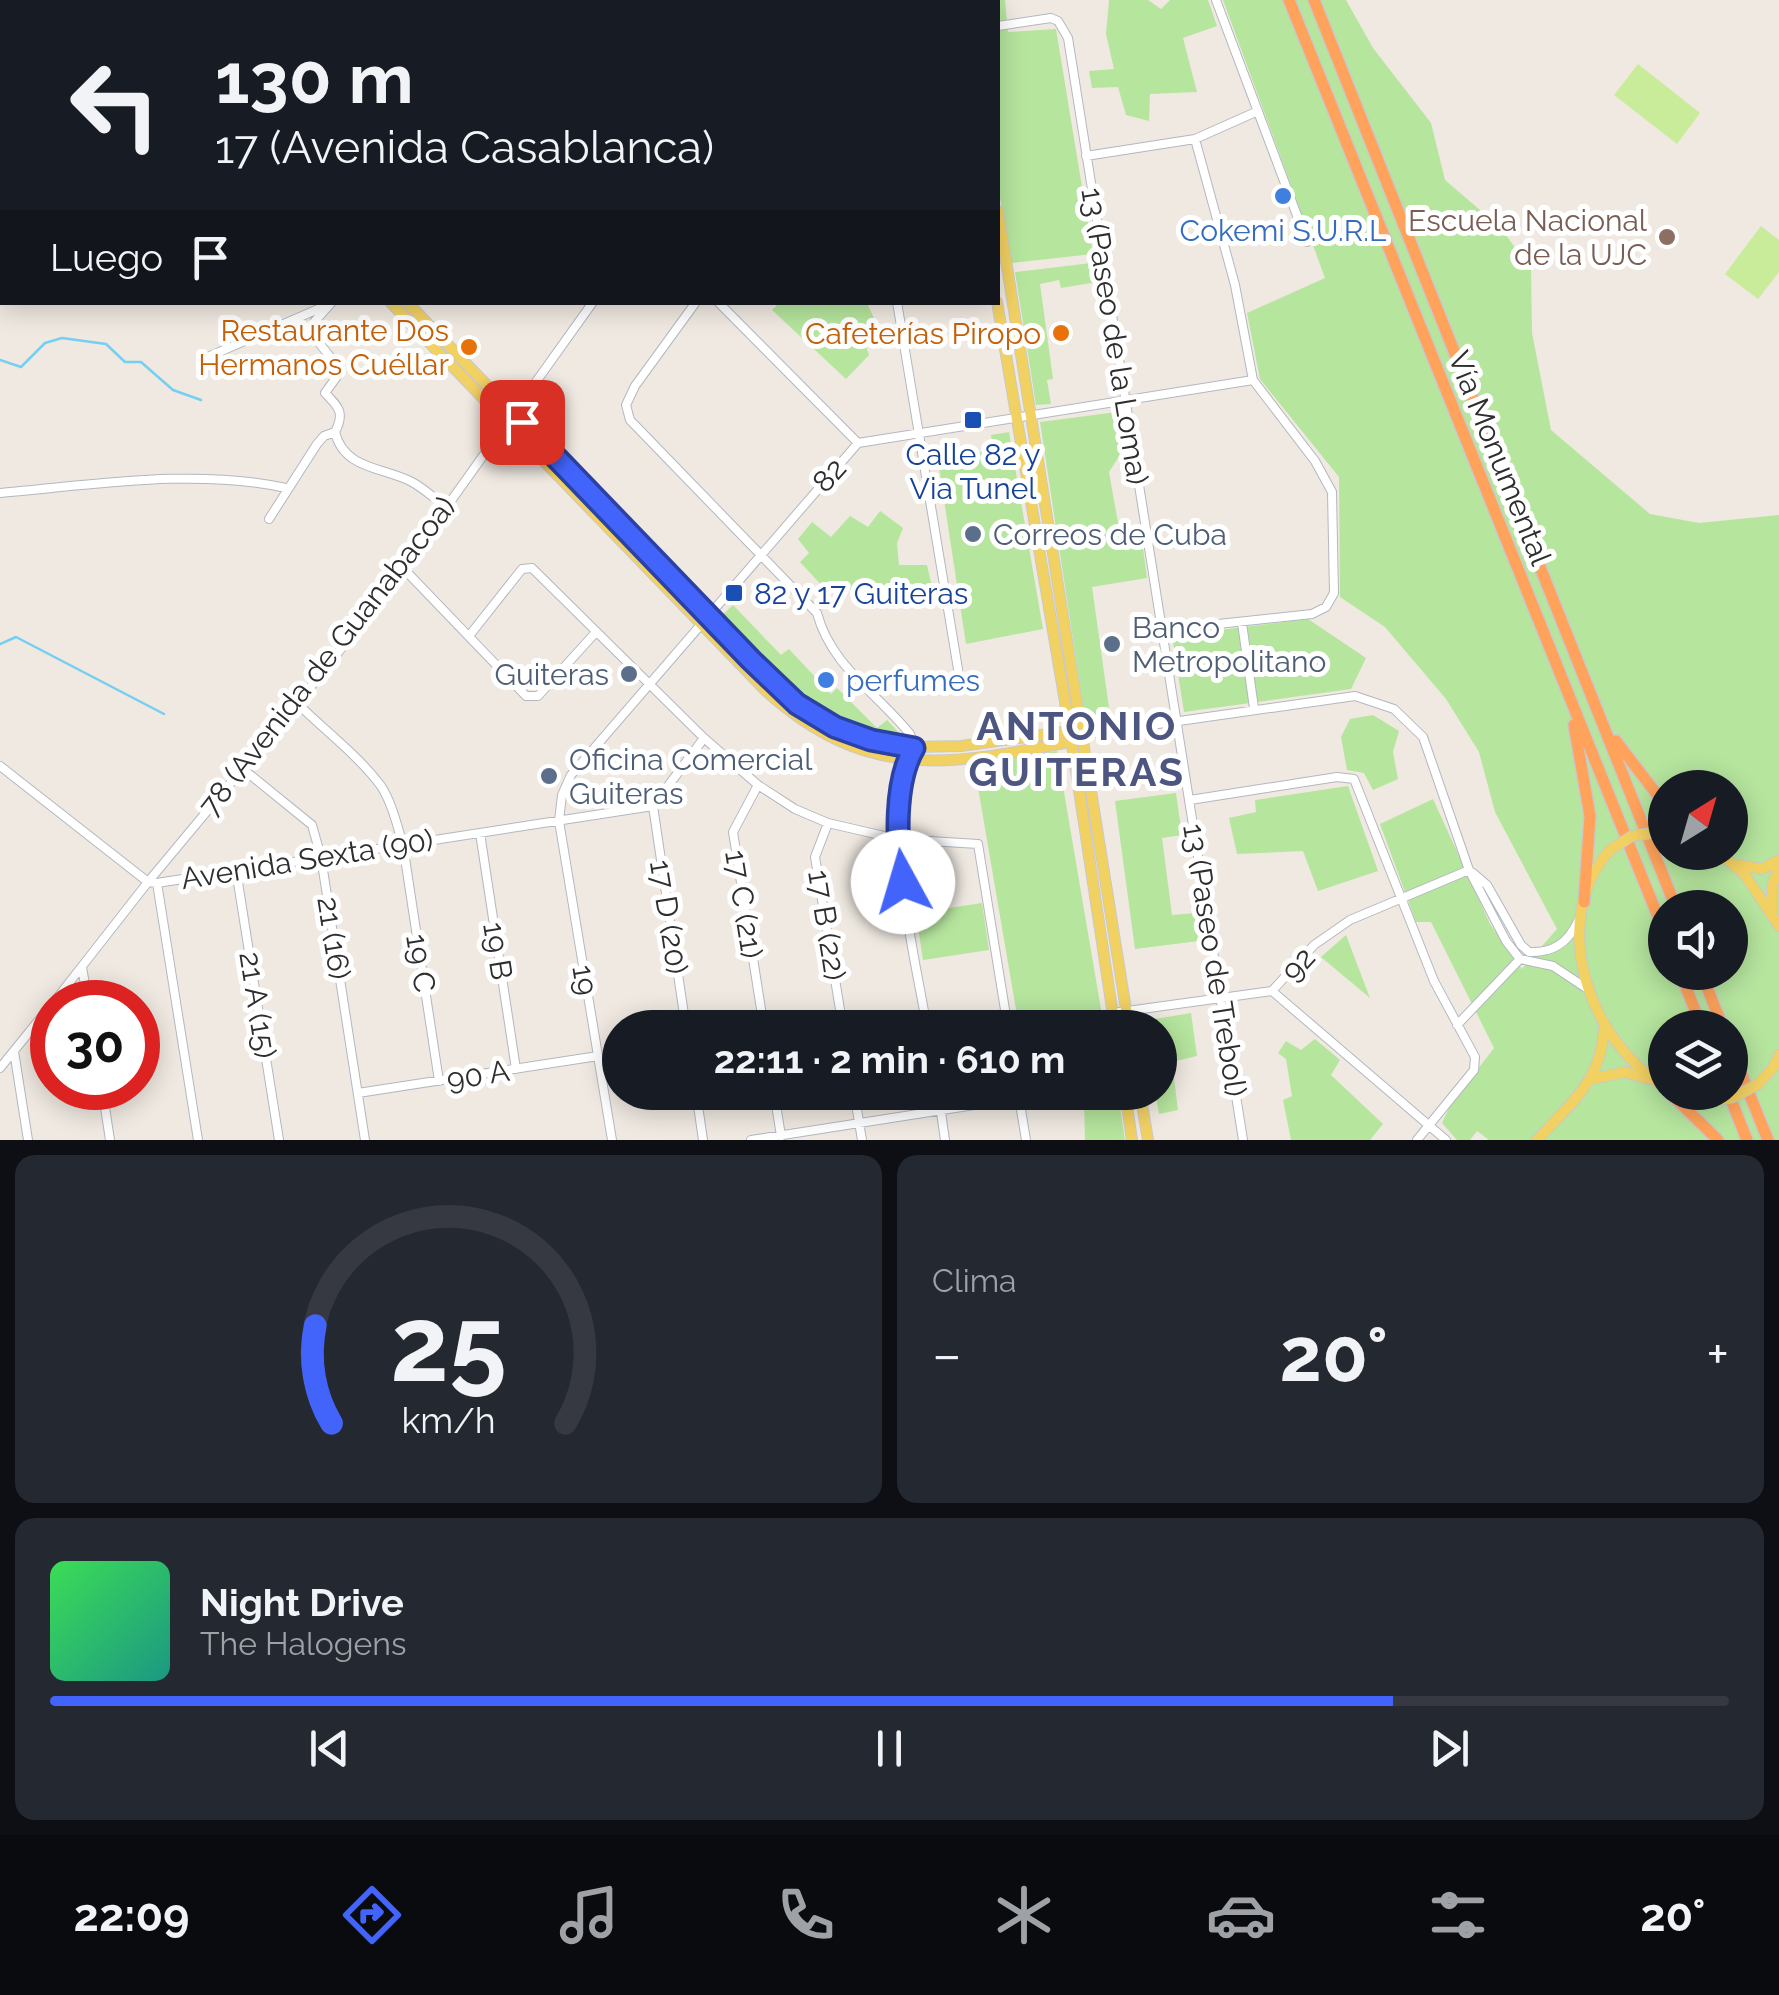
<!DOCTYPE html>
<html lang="es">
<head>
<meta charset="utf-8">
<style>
  :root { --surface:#171b24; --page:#242831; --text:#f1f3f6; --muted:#9ea1a6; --line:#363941; --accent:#4264fb }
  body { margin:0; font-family:Raleway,sans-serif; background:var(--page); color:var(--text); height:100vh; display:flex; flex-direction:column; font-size:38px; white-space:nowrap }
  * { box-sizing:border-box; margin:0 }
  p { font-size:32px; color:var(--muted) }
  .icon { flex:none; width:55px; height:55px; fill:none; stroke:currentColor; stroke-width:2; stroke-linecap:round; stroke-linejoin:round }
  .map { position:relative; height:1140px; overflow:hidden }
  .panel { display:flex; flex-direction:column; gap:15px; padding:15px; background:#0d0f14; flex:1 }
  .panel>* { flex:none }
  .hud { position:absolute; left:0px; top:0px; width:1000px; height:305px; box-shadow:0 5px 25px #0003; background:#171b24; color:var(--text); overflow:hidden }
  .needle { width:65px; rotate:37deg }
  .tools { position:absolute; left:1648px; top:770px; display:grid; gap:20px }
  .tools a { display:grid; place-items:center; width:100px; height:100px; border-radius:50%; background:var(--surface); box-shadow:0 5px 25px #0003; font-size:50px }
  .speed { position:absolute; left:30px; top:980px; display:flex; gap:20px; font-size:50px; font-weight:700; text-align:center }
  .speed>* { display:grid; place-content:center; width:130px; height:130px; border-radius:50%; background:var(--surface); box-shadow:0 5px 25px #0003; line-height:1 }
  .speed .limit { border:15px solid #d22; background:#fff; color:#111 }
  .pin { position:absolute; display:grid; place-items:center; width:85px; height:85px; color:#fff; margin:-42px; border-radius:20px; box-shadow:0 5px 15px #0006 }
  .me { position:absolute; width:110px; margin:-55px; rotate:354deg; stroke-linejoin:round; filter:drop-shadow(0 0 8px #0008) }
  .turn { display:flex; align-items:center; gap:35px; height:210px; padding:0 50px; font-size:45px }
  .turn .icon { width:130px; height:130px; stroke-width:2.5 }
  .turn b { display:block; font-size:70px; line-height:85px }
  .then { display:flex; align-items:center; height:95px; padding:0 50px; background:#0003; gap:20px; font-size:38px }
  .big { font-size:75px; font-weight:700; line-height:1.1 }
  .panel .tile { flex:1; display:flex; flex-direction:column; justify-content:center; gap:15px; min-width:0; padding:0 35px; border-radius:20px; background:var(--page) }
  .panel .dial { align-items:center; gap:0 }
  .dial svg { height:260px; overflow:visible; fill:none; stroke:var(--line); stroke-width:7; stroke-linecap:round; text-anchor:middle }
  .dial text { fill:var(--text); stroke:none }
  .song { display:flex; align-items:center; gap:30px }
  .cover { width:120px; height:120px; border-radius:15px; background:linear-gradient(135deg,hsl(130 70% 55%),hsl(170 70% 35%)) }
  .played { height:10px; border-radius:5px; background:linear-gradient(90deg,var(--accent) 80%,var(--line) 80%) }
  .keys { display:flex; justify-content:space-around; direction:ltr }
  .heat { display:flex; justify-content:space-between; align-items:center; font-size:55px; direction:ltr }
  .panel .tiles { flex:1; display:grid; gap:15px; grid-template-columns:1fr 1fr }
  .tile:last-child { grid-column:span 2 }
  .trip { position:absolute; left:602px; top:1010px; width:575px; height:100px; border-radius:50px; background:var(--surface); box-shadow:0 5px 25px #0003; font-weight:700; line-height:100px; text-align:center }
  .dock { display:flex; height:160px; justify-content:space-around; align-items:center; background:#090b0e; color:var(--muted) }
  .dock .icon { width:70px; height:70px }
  .dock .active { color:var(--accent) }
  .dock b { font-size:45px; color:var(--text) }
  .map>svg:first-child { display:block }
  .green { fill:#b6e59e; fill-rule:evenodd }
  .pitch { fill:#c9ec9a }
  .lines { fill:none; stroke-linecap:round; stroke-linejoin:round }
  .stream { stroke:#75cff0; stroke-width:2.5 }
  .minor-casing { stroke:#b4b7c1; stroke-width:10 }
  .major-casing { stroke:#c9c9c9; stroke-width:12 }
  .highway-casing { stroke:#c9c9c9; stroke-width:14 }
  .minor { stroke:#fff; stroke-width:8 }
  .major { stroke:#f2d163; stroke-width:10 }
  .highway { stroke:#ffa35c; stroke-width:11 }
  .major-bridge-casing { stroke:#c9c9c9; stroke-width:12; stroke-linecap:butt }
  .major-bridge { stroke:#f2d163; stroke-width:10 }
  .route-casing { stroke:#2b41a3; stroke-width:25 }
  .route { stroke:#4264fb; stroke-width:18 }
  .shop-dot { fill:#3f7fe0; stroke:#fff; stroke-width:4 }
  .education-dot { fill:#8d6e63; stroke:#fff; stroke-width:4 }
  .food-dot { fill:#e8710a; stroke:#fff; stroke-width:4 }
  .transit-dot { fill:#1a4fb4; stroke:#fff; stroke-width:4 }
  .service-dot { fill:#5c6f8a; stroke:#fff; stroke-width:4 }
  .labels { text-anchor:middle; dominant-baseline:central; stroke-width:10; stroke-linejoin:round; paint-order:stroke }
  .education-label { font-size:30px; fill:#785e54; stroke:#fff; text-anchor:end }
  .shop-label { font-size:30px; fill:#366cbe; stroke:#fff }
  .food-label { font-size:30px; fill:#c56008; stroke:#fff; text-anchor:end }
  .street-label { font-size:30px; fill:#2e2e2e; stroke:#fff }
  .transit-label { font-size:30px; fill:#164399; stroke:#fff }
  .service-label { font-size:30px; fill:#4e5e75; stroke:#fff; text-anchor:start }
  .district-label { font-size:40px; font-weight:bold; letter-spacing:2.5px; fill:#4d5680; stroke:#fff }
</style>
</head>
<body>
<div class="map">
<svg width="1779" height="1140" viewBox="0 0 1779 1140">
  <rect width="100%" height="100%" fill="#efe9e1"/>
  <path class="green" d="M208,0H1005L1008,32L1056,29L1093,254L1011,263L998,186V2Z
    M1109,0H1148L1161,9L1170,0H1208L1217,26L1183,38L1197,92L1150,94L1149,121L1126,115L1118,87L1092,88L1089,71L1114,69L1106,34Z
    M1223,0H1346L1373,48L1431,123L1445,180L1501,228L1531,270L1532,333L1551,430L1650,514L1699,523L1779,515V1140H1489L1477,1131L1470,1140H1457L1442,1123L1451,1104L1494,1048L1431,922H1416L1380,824L1433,799L1490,924L1522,969L1557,929L1495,812L1479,752L1446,699L1385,627L1340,597L1339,477L1260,379L1247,313L1325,278ZM1665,788H1730V852H1665ZM1665,908H1730V972H1665ZM1665,1028H1730V1092H1665Z
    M1100,262L1103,281L1061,288L1059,280L1040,284L1053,379L1047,380L1051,404L1036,405L1015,272Z
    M779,303H867L880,331L866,346L869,355L846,379L772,310Z
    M1117,412L1125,447L1109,472L1120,534L1143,548L1147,578L1092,587L1110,715L1085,719L1040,422Z
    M1009,432L1043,629L966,644L938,460L993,450L991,435Z
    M880,511L903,528L897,543L899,565H927L933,591C897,591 863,586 828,592L800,562L809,553L798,539L812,522L831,537L850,516L868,527Z
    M733,605L781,655L789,649L831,694L837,688L877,728L887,720L901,735L896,740C876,735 855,730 836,721C791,700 754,652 720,617Z
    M1308,619L1366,658L1351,689L1184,712L1172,636Z
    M1373,715L1399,731L1393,752L1398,779L1373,790L1364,773L1347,770L1341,737L1350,719Z
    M1057,751L1104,1027H1019L974,764Z
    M1348,786L1378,871L1318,891L1303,851L1237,854L1229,818L1256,812L1255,800Z
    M1176,793L1182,835L1162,838L1172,915L1195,913L1199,941L1135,949L1115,801Z
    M982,903L989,950L923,960L916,913Z
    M1346,935L1370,998L1321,957Z
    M1191,1013L1197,1056L1172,1062L1178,1110L1159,1114L1155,1093L1160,1092V1028L1144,1027L1143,1021Z
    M1315,1039L1340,1060L1331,1075L1383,1124L1370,1140H1291L1283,1100L1292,1096L1286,1059L1278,1053L1286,1041L1301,1050Z
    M1118,1094L1125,1140H1085L1084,1099Z"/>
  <path class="pitch" d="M1638,64L1700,113L1677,144L1614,95Z
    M1761,226L1779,240V272L1758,299L1725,274Z"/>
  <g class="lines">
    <path class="stream" d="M0,360L21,367L45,343L62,338L106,344L125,362H141L173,390L201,400
      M0,644L16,637L164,714"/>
    <defs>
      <path id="minor" d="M1216,0L1307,242
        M998,26L1051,18L1058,21L1068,38L1243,1140
        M1086,156L1195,139L1258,111
        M0,179H2
        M696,302L635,386L626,405L630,420L817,613C831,666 877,693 910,734L914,747C878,812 915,955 927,1028
        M718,302L858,443
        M897,302L958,669
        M210,356L325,306
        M335,432C344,470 384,467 412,482C423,488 434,498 445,506
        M0,493C94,485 194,468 286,488
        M269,519L317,444L324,436L335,432C345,413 339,407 325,393L338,375L339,368L308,329L332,302
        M403,568L526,696H538L596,632
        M1242,623L1254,708
        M1162,630L1312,614L1326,607L1334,593L1332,492L1315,461L1253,380L1235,285L1195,139
        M469,636L522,569L532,568L704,738L758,785L795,809L828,823L897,839L978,844L1008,1028
        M297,703C324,730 358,755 381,786C392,803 397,825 403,845L439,1081
        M1081,735L1355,696L1394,709L1423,737L1469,870L1506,941L1520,959
        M0,766L148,882L157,883L653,806
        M243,769L312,825L321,857L365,1140
        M758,785L733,832L764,1028
        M1190,800L1337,777L1354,779L1434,981L1475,1057L1474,1070L1417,1140
        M653,806L686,1028
        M653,806L704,738
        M828,823L815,857L843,1028
        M480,833L516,1069
        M236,870L279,1140
        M1473,873L1487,885L1521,945L1529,952C1553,953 1568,943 1578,921
        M157,883L198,1140
        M1520,959L1553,966L1586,988
        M82,967L88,1002
        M1272,991L1446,1140
        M54,1002L148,882L327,667L403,568L593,302
        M1113,1013L1272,991L1314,945L1350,920L1469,870
        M1457,1025L1520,959
        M14,1051L28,1140
        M0,1068L52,1004
        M102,1088L110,1140
        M696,1092L703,1140
        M774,1092L781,1136
        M854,1092L862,1140
        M938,1092L945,1140
        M1018,1092L1026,1140
        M358,1093L598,1056
        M612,1140L559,821L562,795L571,775L858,443L1253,380
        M751,1140L1058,1092"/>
      <path id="major" d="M50,0L53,2
        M950,0V2
        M964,0V2
        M998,211L1129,1028
        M390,302L767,692C867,781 946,766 1069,742L1081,735
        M407,302L751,660L816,717L871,739L914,747L961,746L1070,731L1081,735
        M997,302L1070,731L1115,1028
        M1611,849C1546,920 1589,1041 1665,1087
        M1719,852L1745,875L1779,926
        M1739,865L1762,869L1779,860
        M1772,911V887L1779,866
        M1592,1079L1625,1072L1649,1079
        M1758,1084L1773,1068L1779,1055
        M1125,1092L1132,1140
        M1140,1092L1148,1140
        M1675,1092L1695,1100H1719
        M1537,1140C1571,1103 1602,1080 1604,1027"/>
      <path id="highway" d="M1289,0L1665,934
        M1314,0L1676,908
        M1574,725L1590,816L1584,902
        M1616,741L1665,805
        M1680,972L1702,1028
        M1701,972L1723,1028
        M1730,1046L1768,1140
        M1669,1092L1718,1140
        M1728,1092L1747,1140"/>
    </defs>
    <use href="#minor" class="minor-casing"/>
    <use href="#major" class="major-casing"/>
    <use href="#highway" class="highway-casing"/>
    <use href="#minor" class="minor"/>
    <use href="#major" class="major"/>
    <use href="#highway" class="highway"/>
    <defs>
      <path id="major-bridge" d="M1611,849L1632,836L1665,831
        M1719,1100L1734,1097L1758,1084"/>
    </defs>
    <use href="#major-bridge" class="major-bridge-casing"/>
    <use href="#major-bridge" class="major-bridge"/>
  </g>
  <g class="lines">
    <defs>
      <path id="route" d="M522,422L751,660L797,704L835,727L871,740L914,748C894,782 896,843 903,882"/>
    </defs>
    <use href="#route" class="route-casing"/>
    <use href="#route" class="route"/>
  </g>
  <g class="shop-dot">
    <circle cx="1283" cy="196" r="10"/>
    <circle cx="826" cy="680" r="10"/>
  </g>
  <circle class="education-dot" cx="1667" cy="237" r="10"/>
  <g class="food-dot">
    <circle cx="1061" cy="333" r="10"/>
    <circle cx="469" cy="347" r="10"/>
  </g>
  <g class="transit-dot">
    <rect x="963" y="410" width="20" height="20" rx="5"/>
    <rect x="724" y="583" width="20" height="20" rx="5"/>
  </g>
  <g class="service-dot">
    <circle cx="973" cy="534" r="10"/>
    <circle cx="1112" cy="644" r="10"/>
    <circle cx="629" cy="674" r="10"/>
    <circle cx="549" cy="776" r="10"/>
  </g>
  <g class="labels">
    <g class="education-label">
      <text x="1647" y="220">Escuela Nacional<tspan x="1647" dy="34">de la UJC</tspan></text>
    </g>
    <g class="shop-label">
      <text x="1283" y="230">Cokemi S.U.R.L</text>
      <text x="846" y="680" text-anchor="start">perfumes</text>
    </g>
    <g class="food-label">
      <text x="449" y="330">Restaurante Dos<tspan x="449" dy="34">Hermanos Cuéllar</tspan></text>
      <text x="1041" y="333">Cafeterías Piropo</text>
    </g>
    <g class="street-label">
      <text transform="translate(1115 336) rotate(81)">13 (Paseo de la Loma)</text>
      <text transform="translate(1500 458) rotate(68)">Vía Monumental</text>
      <text transform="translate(829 475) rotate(-48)">82</text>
      <text transform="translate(327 656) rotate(-52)">78 (Avenida de Guanabacoa)</text>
      <text transform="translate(307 859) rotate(-9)">Avenida Sexta (90)</text>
      <text transform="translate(744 904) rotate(81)">17 C (21)</text>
      <text transform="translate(669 917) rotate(81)">17 D (20)</text>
      <text transform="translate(827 925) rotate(81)">17 B (22)</text>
      <text transform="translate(334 938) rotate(81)">21 (16)</text>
      <text transform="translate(498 951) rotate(81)">19 B</text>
      <text transform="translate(1215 960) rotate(81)">13 (Paseo de Trebol)</text>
      <text transform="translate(421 963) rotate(81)">19 C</text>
      <text transform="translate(1298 964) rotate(-47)">92</text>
      <text transform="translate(585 980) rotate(81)">19</text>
      <text transform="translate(258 1005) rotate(81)">21 A (15)</text>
      <text transform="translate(478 1075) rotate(-9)">90 A</text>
    </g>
    <g class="transit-label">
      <text x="973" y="454">Calle 82 y<tspan x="973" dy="34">Via Tunel</tspan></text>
      <text x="754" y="593" text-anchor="start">82 y 17 Guiteras</text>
    </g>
    <g class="service-label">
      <text x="993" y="534">Correos de Cuba</text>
      <text x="1132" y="627">Banco<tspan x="1132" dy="34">Metropolitano</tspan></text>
      <text x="609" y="674" text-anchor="end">Guiteras</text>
      <text x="569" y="759">Oficina Comercial<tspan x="569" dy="34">Guiteras</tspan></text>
    </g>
    <g class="district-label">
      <text x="1077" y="725">ANTONIO<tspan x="1077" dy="46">GUITERAS</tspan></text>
    </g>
  </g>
</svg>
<div class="tools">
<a><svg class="needle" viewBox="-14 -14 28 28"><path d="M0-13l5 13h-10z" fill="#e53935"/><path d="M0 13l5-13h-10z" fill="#9ea1a6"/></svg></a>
<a><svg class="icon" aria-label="sound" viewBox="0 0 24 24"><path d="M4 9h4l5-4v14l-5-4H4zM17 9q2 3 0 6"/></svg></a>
<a><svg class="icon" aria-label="layers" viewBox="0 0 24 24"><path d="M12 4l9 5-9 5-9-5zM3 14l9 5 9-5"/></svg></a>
</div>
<div class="speed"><div class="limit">30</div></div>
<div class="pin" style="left:522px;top:422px;background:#d93025"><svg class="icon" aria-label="arrive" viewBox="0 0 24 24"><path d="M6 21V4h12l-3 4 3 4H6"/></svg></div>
<svg class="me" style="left:903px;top:882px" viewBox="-20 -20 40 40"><circle r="19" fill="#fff"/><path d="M0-13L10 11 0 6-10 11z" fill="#4264fb"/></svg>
<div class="trip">22:11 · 2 min · 610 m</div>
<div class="hud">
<div class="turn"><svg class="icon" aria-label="left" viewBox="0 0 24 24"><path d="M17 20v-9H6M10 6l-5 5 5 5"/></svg><div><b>130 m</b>17 (Avenida Casablanca)</div></div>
<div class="then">Luego<svg class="icon" aria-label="arrive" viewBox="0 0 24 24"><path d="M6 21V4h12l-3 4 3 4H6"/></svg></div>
</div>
</div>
<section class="panel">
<div class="tiles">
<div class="tile dial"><svg viewBox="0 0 100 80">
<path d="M14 69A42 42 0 1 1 86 69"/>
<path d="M14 69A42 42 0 0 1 9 39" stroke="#4264fb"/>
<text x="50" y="56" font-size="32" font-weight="700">25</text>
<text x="50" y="72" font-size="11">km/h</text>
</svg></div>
<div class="tile"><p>Clima</p>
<div class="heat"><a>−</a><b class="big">20°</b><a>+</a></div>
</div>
<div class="tile">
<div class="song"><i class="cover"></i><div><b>Night Drive</b><p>The Halogens</p></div></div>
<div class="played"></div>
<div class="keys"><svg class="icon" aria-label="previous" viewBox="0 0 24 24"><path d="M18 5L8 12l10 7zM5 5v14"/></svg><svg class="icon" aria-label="pause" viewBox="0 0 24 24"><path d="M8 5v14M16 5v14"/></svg><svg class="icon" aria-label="next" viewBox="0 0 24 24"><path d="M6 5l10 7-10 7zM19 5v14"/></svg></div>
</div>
</div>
</section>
<nav class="dock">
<b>22:09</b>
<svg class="icon active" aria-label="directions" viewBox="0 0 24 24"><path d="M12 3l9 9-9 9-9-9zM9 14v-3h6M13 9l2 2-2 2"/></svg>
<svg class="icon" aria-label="music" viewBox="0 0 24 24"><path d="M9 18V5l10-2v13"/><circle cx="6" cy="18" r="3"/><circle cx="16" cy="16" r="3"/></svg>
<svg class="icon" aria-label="phone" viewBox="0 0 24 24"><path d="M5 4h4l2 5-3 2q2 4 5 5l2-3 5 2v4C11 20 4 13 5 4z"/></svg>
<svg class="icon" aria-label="climate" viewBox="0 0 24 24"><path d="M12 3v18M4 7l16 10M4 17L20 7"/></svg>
<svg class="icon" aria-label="car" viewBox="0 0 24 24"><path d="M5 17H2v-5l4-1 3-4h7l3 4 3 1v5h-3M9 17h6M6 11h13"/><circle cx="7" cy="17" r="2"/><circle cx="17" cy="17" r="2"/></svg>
<svg class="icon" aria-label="filters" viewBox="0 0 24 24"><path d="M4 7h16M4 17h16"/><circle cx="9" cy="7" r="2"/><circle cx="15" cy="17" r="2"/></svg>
<b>20°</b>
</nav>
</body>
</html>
